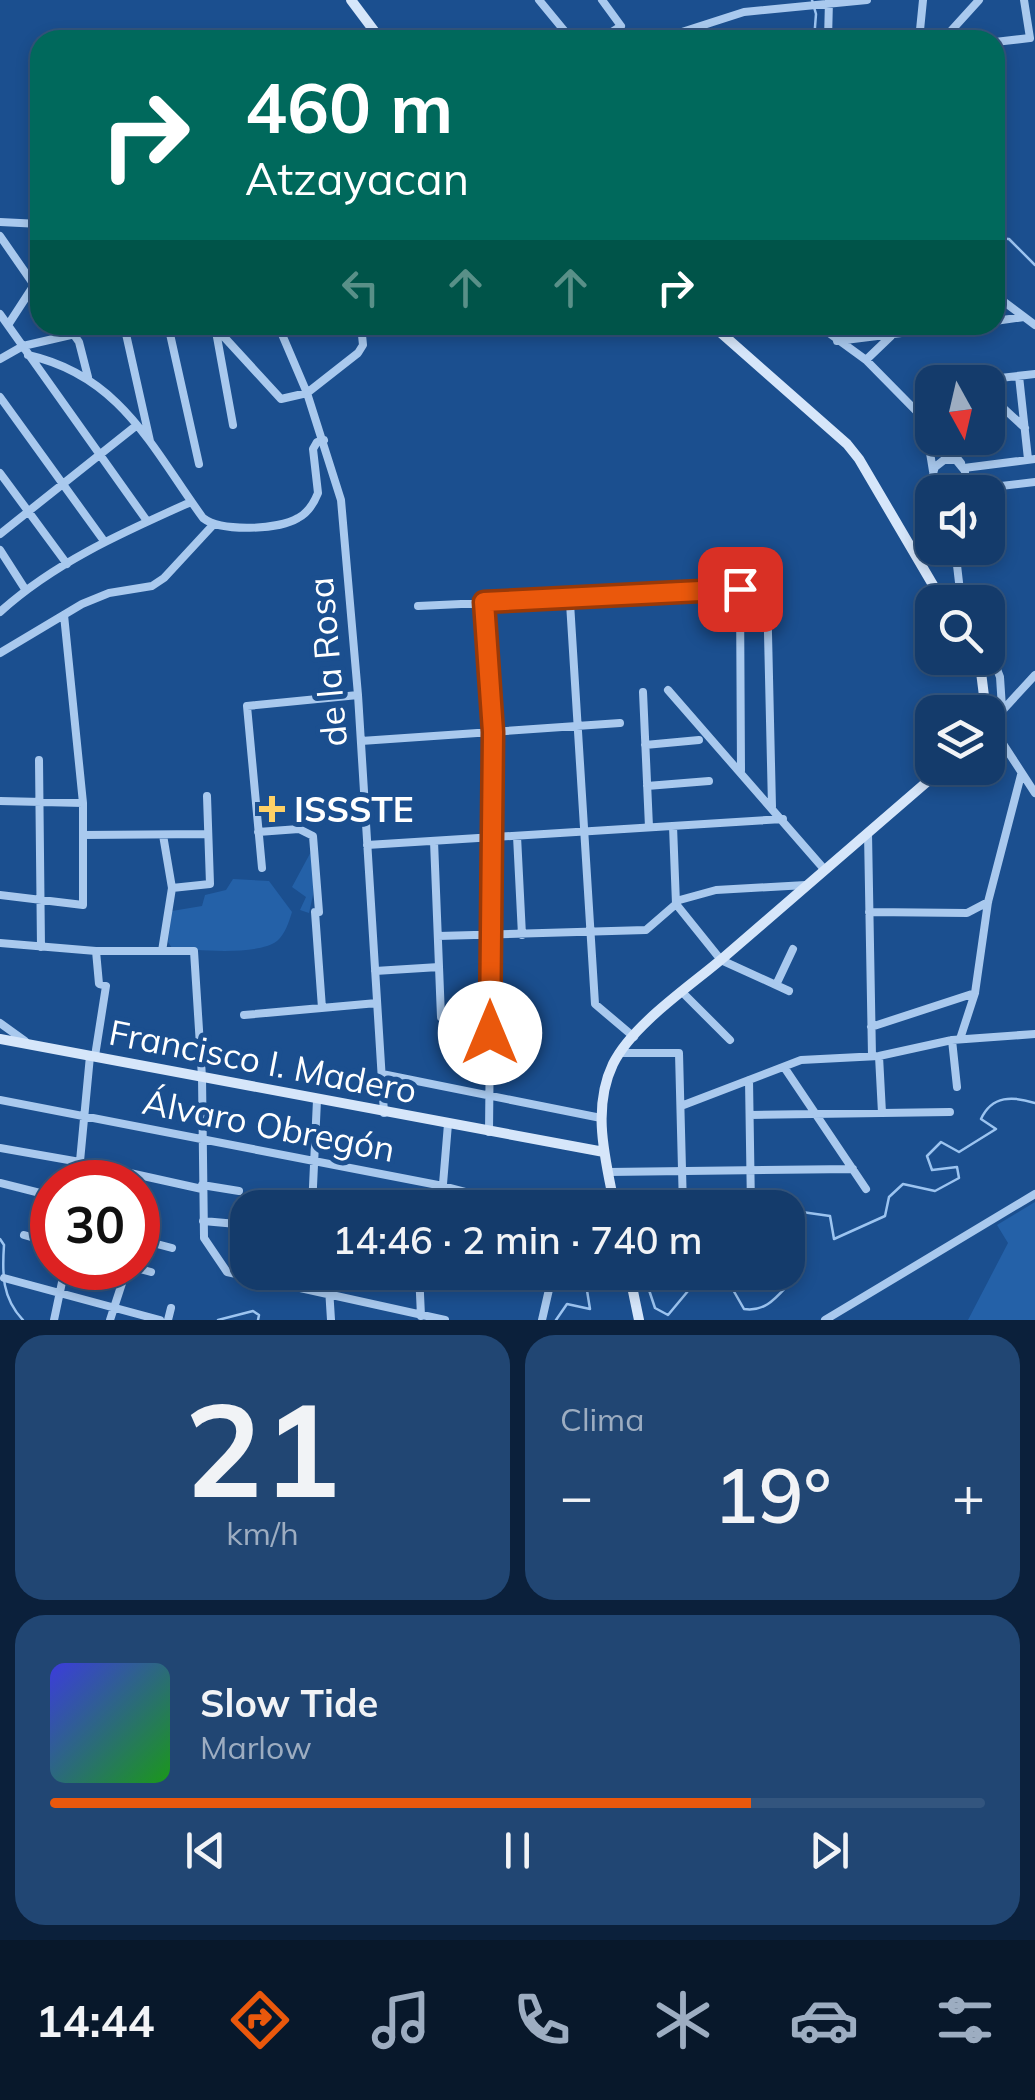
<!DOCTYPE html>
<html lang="es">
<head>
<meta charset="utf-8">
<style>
  :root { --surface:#143b6b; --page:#214673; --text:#f1f3f6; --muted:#9dadc1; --line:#33557e; --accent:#ea580c }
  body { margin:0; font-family:Mulish,sans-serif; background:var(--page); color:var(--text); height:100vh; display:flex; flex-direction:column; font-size:38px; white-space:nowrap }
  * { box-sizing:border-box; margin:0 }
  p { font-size:32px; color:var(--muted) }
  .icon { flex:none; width:55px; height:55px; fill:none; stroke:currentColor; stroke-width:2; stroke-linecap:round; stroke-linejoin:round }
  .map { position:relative; height:1320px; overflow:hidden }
  .sheet { display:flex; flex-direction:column; gap:15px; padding:15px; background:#0b203b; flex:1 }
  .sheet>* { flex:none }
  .top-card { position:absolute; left:30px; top:30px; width:975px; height:305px; border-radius:30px; box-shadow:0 5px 15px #0003,0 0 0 2px var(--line); background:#00695c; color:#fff; overflow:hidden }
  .needle { width:65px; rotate:172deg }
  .fabs { position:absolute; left:915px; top:365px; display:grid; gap:20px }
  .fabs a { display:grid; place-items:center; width:90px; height:90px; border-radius:20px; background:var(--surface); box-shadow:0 5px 15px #0003,0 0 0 2px var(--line); font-size:50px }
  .speed { position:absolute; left:30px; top:1160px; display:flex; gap:20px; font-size:50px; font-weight:700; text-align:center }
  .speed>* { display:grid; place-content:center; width:130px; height:130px; border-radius:50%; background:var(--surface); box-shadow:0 5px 15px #0003,0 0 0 2px var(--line); line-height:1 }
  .speed .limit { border:15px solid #d22; background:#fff; color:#111 }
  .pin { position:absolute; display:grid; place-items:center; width:85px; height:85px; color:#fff; margin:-42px; border-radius:20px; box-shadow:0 5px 15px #0006 }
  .me { position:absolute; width:110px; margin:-55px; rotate:0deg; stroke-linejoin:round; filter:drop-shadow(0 0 8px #0008) }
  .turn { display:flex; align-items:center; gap:35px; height:210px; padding:0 50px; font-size:45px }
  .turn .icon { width:130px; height:130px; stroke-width:2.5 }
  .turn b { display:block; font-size:70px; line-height:85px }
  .lanes { display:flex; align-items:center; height:95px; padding:0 50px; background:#0003; justify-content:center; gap:50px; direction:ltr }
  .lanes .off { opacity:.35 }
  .big { font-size:75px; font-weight:600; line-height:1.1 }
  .sheet .widget { flex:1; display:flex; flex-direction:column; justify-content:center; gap:15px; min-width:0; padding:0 35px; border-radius:30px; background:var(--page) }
  .sheet .dial { align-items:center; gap:0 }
  .dial b { font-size:130px; line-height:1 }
  .song { display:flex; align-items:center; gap:30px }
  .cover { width:120px; height:120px; border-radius:15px; background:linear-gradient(135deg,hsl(240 70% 55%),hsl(120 70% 35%)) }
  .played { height:10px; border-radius:5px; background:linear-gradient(90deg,var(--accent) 75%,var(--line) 75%) }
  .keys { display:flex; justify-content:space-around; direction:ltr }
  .heat { display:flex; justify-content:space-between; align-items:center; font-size:55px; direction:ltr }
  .sheet .tiles { flex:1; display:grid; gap:15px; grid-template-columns:1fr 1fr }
  .widget:last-child { grid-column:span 2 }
  .trip { position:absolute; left:230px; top:1190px; width:575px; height:100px; border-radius:30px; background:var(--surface); box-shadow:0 5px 15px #0003,0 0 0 2px var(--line); font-weight:600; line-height:100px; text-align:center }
  .tabs { display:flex; height:160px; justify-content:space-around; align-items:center; background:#08182b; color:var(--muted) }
  .tabs .icon { width:70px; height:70px }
  .tabs .selected { color:var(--accent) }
  .tabs b { font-size:45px; color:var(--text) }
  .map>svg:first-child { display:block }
  .green { fill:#2461a8 }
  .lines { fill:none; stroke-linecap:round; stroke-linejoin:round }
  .stream { stroke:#9cc4f0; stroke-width:2.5 }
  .street { stroke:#a9c9ee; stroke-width:8 }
  .secondary { stroke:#d6e6fa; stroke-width:10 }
  .route-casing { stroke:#983908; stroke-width:25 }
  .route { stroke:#ea580c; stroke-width:18 }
  .poi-dot { fill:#ffd166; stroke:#1b4f8f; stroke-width:4 }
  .labels { text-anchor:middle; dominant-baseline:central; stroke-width:10; stroke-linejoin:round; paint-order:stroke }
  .street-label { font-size:35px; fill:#fff; stroke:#1b4f8f }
  .poi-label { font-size:35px; font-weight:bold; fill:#fff; stroke:#1b4f8f; text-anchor:start }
</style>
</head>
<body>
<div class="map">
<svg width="1035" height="1320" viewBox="0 0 1035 1320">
  <rect width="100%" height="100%" fill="#1b4f8f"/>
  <path class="green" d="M313,848V895L309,913L300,910L306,897L292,887Z
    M233,879L269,881L292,912C289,922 285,934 277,941C257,956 197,950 172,948L168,942L172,911L202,906L205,895L226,890Z
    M1035,1202V1320H968L1008,1243L997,1225Z"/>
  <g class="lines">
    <path class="stream" d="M812,0L816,14L814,40
      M995,238L1009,239L1035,265
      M788,1238L795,1211L830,1216L834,1239L885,1216L889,1197L903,1184L935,1191L959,1178L957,1167L932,1170L927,1156L941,1142L959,1152L996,1129L981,1119C992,1095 1013,1096 1035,1103
      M0,1239L4,1245C2,1274 2,1298 23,1320
      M613,1272L627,1284
      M635,1282L645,1278L655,1308L668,1315L693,1285L728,1281L744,1309C765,1312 775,1299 789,1284L784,1272
      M218,1320L253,1311L259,1315L258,1320
      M556,1320L567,1304L590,1309L584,1272"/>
    <path class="street" d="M539,0L572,40
      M1024,0L1030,38
      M676,34L716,40
      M599,40L621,26L602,0
      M657,40L744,12L867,0
      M828,40L829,0
      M919,40L923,0
      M937,40L950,32L979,0
      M995,42L1030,38
      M0,222L40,224
      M0,236L34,285
      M995,295L1035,325
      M0,314L147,521
      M995,321L1024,317
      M8,325L34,285L40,283
      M124,325L150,441
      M168,325L199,464
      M278,325L307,393L341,500L358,695L384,1113
      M818,325L866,360L932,427
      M841,325L843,341
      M214,326L281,399L307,393L358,353L363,345L361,325
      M215,326L233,425
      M74,335L79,342L88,377
      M837,341L966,325
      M28,355C121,376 152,448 203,518C221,532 278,530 298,518C308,513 314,503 318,493L313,449L317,442L324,440
      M0,359L23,346L114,325
      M866,360L891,336
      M1019,376L1028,459
      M973,381L1035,374
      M988,394L1025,428
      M0,397L104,541
      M925,422L933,471
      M941,438L961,463
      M964,468L1035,459
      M0,473L67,564
      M958,491L1035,482
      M947,492C935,488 930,479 935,467L944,460H956L965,471V481L956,491
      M0,534L137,425
      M955,548L960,591L965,602
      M0,550L25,589
      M740,589L741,771
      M483,602L493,732L489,1132
      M570,603L595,1004L634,1037
      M418,606L767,590L772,807
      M0,612C55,562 124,532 191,502
      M988,646L1000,677L1002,708
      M0,653L82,604L109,593L152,586L164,578L213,525
      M1035,675L990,724L1035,793
      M668,690L824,869
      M643,692L649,827
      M361,741L620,723
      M645,745L699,740
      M39,760L41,947
      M647,786L709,781
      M0,801L83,803
      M673,826L676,904L721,960L789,991
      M258,832L299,829L313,836L319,912
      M868,833L872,1056
      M83,835L208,834
      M517,836L522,935
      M434,841L441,1017
      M367,845L783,819
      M262,868L247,706L358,695
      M172,888L210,884L207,796
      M0,895L83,905V803L64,615
      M676,901L716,890L806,885
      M315,912L322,1008
      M869,912L967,913L988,902
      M438,936L646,930L676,904
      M0,943L96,951H194L202,1077L204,1238L227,1272L445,1320
      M162,951L172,888L163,835
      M375,971L439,967
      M776,985L793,949
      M682,992L730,1040
      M244,1015L377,1003
      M0,1023L25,1041
      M871,1027L975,993
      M960,1039L975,993L988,902L1021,775
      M952,1040L957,1087
      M619,1053H679L683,1208
      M95,1056L106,986L99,984L96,951
      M879,1056L882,1113
      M784,1067L866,1189
      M382,1074L601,1118
      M749,1080L751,1208
      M0,1100L443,1186L527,1208
      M681,1106L801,1060L879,1056L952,1040L1035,1034
      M750,1115L950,1112
      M0,1148L80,1162L202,1189
      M608,1172L853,1169
      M78,1182L90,1056
      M0,1183L52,1196
      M202,1185L239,1191
      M312,1208L317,1100
      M441,1208L448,1124
      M138,1218L142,1219L138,1236
      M203,1221L248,1225
      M24,1235L52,1243
      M138,1239L172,1248
      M136,1268L151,1272
      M328,1272L331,1320
      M419,1272L421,1316
      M245,1276L248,1260
      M4,1278L160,1320
      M682,1280L683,1272
      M54,1320L65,1268
      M110,1320L127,1268
      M168,1320L171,1308
      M542,1320L553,1272
      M825,1320L1035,1194"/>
    <path class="secondary" d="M351,0L381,40
      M712,325L847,444L859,459L943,602
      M975,658L981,672L986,712
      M988,745L999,740
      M0,1039L604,1152
      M615,1208C606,1161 591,1110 613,1064C632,1025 689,987 723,958C796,895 870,831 943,768
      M629,1272L639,1320"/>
  </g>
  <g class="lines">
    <defs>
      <path id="route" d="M490,1033L493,732L484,602L740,589"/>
    </defs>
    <use href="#route" class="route-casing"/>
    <use href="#route" class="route"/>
  </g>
  <path class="poi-dot" d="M267 794h10v10h10v10h-10v10h-10v-10h-10v-10h10z"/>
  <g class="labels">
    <g class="street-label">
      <text transform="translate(327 662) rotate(-95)">de la Rosa</text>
      <text transform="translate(263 1061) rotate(11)">Francisco I. Madero</text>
      <text transform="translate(269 1125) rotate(11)">Álvaro Obregón</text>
    </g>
    <g class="poi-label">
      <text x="294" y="809">ISSSTE</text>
    </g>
  </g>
</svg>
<div class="fabs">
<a><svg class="needle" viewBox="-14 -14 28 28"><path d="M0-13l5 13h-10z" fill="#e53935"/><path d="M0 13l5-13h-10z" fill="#9dadc1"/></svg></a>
<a><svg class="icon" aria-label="sound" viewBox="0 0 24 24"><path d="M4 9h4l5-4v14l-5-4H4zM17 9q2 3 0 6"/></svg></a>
<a><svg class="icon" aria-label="search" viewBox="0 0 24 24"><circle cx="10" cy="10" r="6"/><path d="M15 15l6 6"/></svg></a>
<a><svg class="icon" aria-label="layers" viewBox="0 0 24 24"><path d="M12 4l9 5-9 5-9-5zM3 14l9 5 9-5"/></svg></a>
</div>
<div class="speed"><div class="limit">30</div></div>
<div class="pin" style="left:740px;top:589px;background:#d93025"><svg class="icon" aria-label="arrive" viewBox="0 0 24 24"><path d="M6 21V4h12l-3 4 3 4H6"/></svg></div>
<svg class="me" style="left:490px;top:1033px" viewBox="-20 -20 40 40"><circle r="19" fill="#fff"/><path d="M0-13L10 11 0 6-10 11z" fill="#ea580c"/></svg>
<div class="trip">14:46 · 2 min · 740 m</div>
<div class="top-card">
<div class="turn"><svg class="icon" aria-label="right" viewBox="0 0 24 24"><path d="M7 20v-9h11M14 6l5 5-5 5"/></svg><div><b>460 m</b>Atzayacan</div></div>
<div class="lanes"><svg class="icon off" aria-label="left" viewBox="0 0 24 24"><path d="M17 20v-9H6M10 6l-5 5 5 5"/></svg><svg class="icon off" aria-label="ahead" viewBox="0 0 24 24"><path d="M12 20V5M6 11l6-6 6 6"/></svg><svg class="icon off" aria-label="ahead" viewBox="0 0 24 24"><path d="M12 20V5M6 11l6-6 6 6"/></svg><svg class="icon" aria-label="right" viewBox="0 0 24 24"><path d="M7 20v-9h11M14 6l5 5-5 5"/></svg></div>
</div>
</div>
<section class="sheet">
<div class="tiles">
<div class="widget dial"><b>21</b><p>km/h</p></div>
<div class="widget"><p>Clima</p>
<div class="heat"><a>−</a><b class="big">19°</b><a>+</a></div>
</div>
<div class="widget">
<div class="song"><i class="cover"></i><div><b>Slow Tide</b><p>Marlow</p></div></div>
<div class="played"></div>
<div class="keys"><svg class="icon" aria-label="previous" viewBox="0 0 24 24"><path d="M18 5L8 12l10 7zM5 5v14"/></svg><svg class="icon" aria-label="pause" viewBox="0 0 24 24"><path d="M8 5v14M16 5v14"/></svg><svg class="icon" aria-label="next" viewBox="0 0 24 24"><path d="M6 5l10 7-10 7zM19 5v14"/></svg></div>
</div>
</div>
</section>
<nav class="tabs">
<b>14:44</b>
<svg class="icon selected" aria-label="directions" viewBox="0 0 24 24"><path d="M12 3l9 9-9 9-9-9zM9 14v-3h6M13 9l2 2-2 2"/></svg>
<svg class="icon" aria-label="music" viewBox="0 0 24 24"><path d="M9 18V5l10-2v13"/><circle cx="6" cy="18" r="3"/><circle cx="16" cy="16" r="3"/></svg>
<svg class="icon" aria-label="phone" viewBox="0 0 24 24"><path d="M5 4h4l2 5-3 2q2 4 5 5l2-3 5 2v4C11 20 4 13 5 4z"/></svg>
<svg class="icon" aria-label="climate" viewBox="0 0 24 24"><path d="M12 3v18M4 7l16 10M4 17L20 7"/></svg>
<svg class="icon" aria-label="car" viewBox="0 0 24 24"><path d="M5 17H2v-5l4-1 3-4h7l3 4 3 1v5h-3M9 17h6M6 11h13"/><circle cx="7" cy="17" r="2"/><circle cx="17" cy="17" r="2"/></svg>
<svg class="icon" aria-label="filters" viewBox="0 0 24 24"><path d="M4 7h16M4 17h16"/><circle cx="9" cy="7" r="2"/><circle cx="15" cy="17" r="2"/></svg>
</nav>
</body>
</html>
